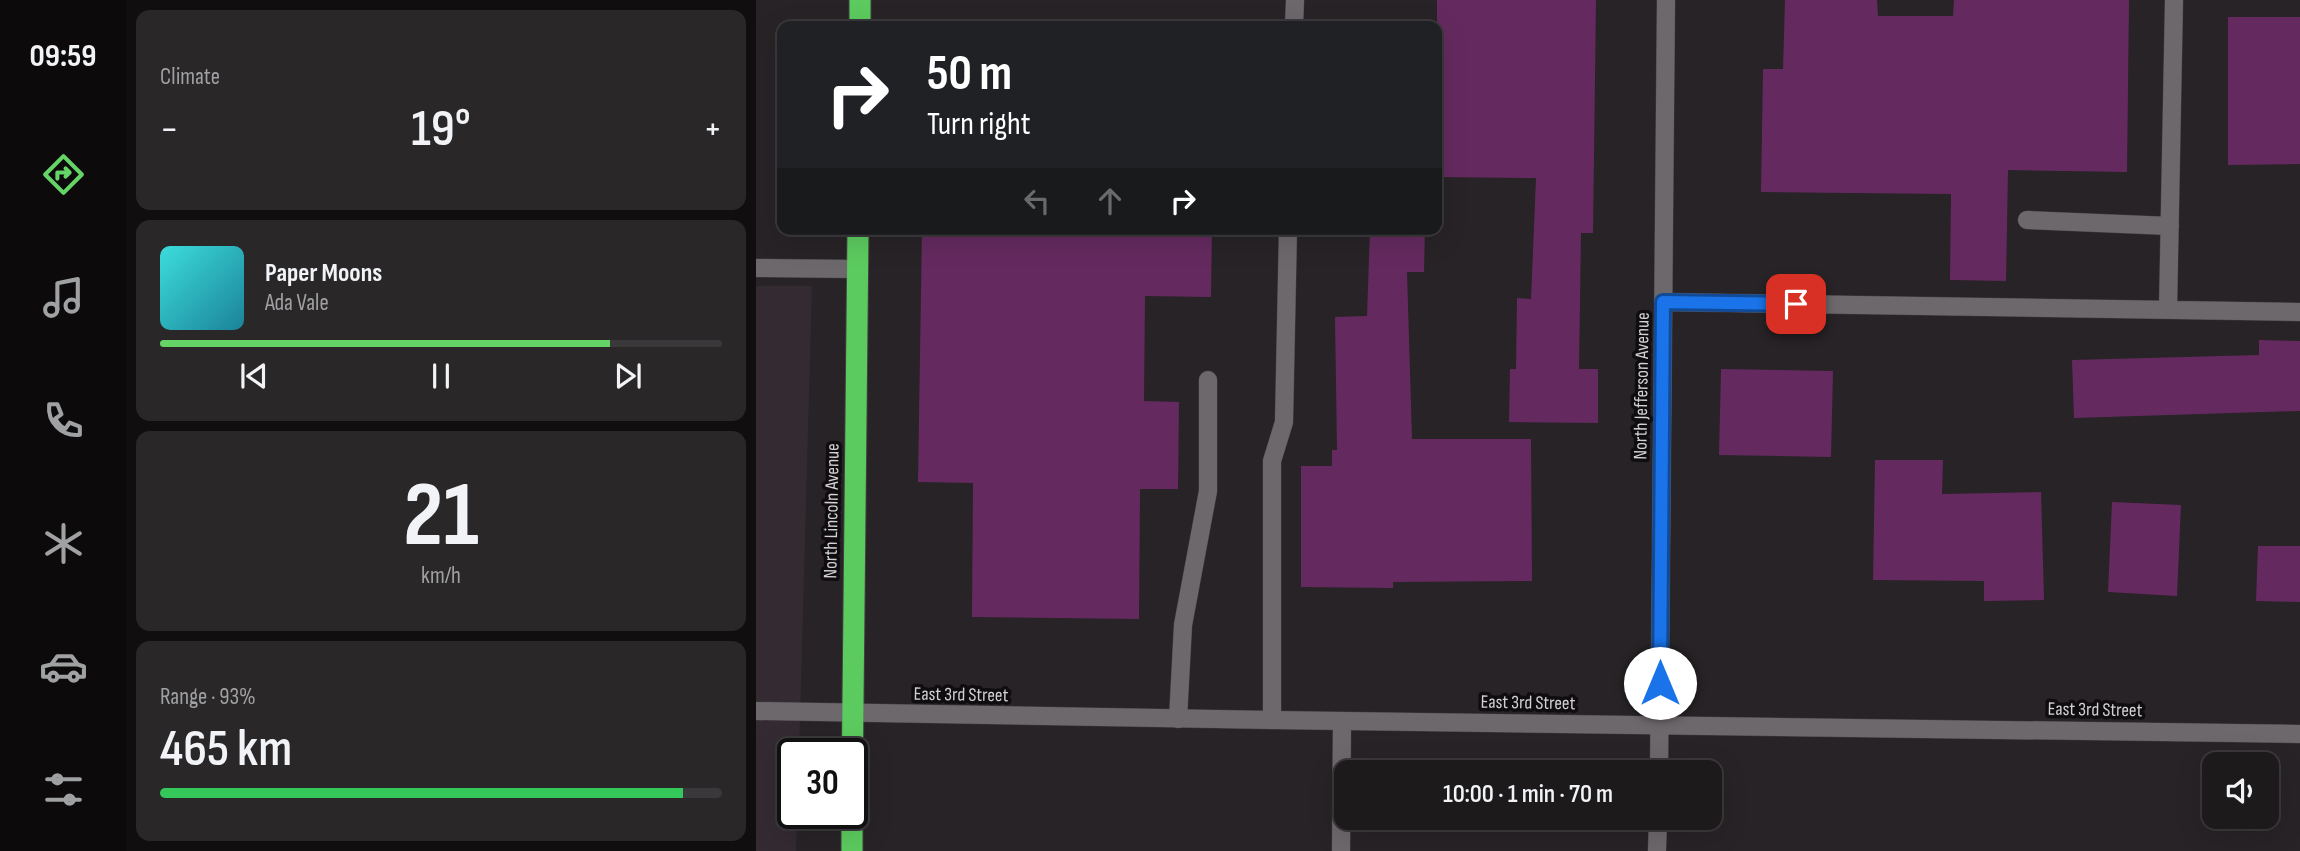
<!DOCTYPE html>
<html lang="en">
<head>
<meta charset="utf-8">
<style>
  :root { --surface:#1d1a1c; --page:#2a2729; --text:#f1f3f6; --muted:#a0a1a3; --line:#3b383b; --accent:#65d467 }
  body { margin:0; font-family:"Sofia Sans Condensed",sans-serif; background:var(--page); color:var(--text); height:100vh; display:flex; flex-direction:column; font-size:26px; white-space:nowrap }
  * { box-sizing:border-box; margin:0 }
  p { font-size:23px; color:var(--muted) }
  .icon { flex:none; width:38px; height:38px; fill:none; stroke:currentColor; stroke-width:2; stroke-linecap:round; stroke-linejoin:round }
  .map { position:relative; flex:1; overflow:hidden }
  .panel { display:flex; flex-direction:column; gap:10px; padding:10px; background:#100e0f; width:630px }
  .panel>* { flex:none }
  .banner { position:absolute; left:21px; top:21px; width:665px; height:214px; border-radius:14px; box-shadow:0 7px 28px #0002,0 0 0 2px var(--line); background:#202124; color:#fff; overflow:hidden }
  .tools { position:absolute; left:1446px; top:752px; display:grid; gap:14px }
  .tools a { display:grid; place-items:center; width:77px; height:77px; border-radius:14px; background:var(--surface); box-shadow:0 7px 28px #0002,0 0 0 2px var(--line); font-size:35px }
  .speed { position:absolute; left:21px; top:738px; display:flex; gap:14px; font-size:35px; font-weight:700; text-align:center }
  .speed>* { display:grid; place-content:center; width:91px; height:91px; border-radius:50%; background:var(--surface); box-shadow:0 7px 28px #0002,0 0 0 2px var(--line); line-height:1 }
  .speed .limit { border:4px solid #111; border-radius:10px; background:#fff; color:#111 }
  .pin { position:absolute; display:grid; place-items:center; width:60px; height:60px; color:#fff; margin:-30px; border-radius:14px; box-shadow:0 4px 10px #0006 }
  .me { position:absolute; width:77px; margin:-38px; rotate:0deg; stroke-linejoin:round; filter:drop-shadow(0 0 5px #0008) }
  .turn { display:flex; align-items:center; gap:24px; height:147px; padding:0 35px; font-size:32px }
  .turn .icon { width:91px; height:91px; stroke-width:2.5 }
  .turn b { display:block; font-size:49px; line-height:60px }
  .lanes { display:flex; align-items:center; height:66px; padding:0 35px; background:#0003; justify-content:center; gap:35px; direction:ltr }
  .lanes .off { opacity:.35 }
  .big { font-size:52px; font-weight:600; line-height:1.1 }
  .panel .tile { flex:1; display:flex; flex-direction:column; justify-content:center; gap:10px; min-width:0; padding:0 24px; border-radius:14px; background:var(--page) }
  .panel .dial { align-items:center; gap:0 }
  .dial b { font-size:91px; line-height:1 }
  .song { display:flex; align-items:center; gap:21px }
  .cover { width:84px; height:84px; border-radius:10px; background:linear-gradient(135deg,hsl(180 70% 55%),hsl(190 70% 35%)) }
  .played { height:7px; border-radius:4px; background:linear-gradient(90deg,var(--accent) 80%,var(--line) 80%) }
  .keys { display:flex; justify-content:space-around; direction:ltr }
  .heat { display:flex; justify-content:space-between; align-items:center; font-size:38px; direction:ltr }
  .charge { height:10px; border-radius:5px; background:linear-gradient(90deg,#34c759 93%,var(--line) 0) }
  .trip { position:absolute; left:578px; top:760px; width:388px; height:70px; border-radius:14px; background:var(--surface); box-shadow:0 7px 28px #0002,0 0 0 2px var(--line); font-weight:600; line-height:70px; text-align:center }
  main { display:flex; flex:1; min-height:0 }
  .dock { display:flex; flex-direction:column; width:126px; justify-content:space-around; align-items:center; background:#0c0a0b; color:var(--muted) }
  .dock .icon { width:49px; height:49px }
  .dock .current { color:var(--accent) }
  .dock b { font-size:32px; color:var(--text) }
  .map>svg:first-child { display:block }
  .built { fill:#342b32 }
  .building { fill:#642a5f }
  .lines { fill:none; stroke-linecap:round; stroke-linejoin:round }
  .lane-casing { stroke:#433f42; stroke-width:19 }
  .street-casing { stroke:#433f42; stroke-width:19 }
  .highway-casing { stroke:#433f42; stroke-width:23 }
  .lane { stroke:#6d686c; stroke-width:18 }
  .street { stroke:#6d686c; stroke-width:18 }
  .highway { stroke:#5ccb5f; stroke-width:21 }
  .route-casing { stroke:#114b97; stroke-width:18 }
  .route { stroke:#1a73e8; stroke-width:12 }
  .labels { text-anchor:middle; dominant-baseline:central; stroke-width:7; stroke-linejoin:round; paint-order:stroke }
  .street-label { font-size:19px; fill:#d3d1d3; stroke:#0f0d0f }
</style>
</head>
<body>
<main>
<nav class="dock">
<b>09:59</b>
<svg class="icon current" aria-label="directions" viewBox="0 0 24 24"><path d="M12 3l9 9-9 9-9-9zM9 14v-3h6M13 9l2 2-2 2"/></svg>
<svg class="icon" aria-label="music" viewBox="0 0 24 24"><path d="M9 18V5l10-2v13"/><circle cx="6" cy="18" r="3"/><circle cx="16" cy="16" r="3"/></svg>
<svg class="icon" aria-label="phone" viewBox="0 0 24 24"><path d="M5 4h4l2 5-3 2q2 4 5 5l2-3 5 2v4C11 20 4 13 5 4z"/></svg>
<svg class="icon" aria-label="climate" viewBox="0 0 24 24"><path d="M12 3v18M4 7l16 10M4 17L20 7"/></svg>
<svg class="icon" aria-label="car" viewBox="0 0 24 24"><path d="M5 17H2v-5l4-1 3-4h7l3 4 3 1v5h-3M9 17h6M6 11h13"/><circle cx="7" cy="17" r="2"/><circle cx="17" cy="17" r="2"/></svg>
<svg class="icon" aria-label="filters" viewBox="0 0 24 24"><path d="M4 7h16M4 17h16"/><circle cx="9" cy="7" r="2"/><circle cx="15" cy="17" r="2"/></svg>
</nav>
<section class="panel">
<div class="tile"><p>Climate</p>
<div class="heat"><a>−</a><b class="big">19°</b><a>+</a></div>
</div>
<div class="tile">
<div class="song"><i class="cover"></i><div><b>Paper Moons</b><p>Ada Vale</p></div></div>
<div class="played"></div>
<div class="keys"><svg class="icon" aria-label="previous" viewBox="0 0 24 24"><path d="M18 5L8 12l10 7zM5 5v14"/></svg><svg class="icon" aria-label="pause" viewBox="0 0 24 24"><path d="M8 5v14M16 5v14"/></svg><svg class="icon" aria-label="next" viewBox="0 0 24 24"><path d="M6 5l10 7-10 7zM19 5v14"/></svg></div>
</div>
<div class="tile dial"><b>21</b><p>km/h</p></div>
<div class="tile"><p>Range · 93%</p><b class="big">465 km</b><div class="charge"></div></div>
</section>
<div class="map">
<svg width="1544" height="851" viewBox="0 0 1544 851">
  <rect width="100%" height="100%" fill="#272326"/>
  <path class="built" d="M0,286H56L43,754H37V814H41L40,851H0Z"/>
  <path class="building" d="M681,0H840L837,233H825L823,369H842V423L753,422L754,369H760L761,298L775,299L780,178L681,177Z
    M1029,0H1121L1122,16H1197L1198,0H1373L1371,172L1252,170L1250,281L1194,280L1195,194L1005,192L1007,69H1027Z
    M1472,17H1544V164L1472,165Z
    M166,229H456L455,297L389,296L388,401L423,402L422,489H384L383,619L216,617L217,483L162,482Z
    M614,229H669L668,272H651L656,439H775L776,581L637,582V588L545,587V466H576V450H581L579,317L611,316Z
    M1503,340L1544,341V411L1318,418L1316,360L1503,355Z
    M965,369L1077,371L1075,457L963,455Z
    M1119,460H1187L1186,494L1285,492L1288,600L1228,601V581L1117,580Z
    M1356,502L1425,505L1421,596L1352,592Z
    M1502,546H1544V602L1500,601Z"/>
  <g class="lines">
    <defs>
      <path id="lane" d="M538,26L539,0
        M1271,220L1414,226
        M0,268L101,269
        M907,302L1544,312
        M1412,310L1418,0
        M422,719L427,625L452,491V380
        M516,720V461L528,422L532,229
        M585,851L586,721"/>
      <path id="street" d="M0,711L516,720L1544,734
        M903,772L910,0
        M901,851L902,817"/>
      <path id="highway" d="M104,26V0
        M96,794L102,229
        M96,851V814"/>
    </defs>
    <use href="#lane" class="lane-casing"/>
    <use href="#street" class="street-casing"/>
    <use href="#highway" class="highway-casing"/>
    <use href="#lane" class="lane"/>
    <use href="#street" class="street"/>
    <use href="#highway" class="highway"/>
  </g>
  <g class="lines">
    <defs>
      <path id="route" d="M904,683L907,302L1040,304"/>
    </defs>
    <use href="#route" class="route-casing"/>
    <use href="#route" class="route"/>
  </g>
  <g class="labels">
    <g class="street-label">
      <text transform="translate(886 386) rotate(-89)">North Jefferson Avenue</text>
      <text transform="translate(76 511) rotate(-89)">North Lincoln Avenue</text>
      <text transform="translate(205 695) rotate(1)">East 3rd Street</text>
      <text transform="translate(772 703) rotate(1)">East 3rd Street</text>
      <text transform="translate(1339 710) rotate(1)">East 3rd Street</text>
    </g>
  </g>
</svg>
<div class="tools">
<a><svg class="icon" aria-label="sound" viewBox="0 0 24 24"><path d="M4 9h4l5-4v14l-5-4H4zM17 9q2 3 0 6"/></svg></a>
</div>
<div class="speed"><div class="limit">30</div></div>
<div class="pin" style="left:1040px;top:304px;background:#d93025"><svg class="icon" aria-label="arrive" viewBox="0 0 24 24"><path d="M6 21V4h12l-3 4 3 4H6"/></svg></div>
<svg class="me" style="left:904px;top:683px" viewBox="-20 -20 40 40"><circle r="19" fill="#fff"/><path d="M0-13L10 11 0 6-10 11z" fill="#1a73e8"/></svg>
<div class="trip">10:00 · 1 min · 70 m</div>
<div class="banner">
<div class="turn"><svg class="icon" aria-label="right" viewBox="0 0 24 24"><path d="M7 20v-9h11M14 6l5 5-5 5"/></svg><div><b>50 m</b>Turn right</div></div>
<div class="lanes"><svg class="icon off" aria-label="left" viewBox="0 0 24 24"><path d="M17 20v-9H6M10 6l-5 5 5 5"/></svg><svg class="icon off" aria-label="ahead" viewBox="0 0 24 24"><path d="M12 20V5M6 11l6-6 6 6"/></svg><svg class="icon" aria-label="right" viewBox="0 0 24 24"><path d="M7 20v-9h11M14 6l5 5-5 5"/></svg></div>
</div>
</div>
</main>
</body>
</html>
